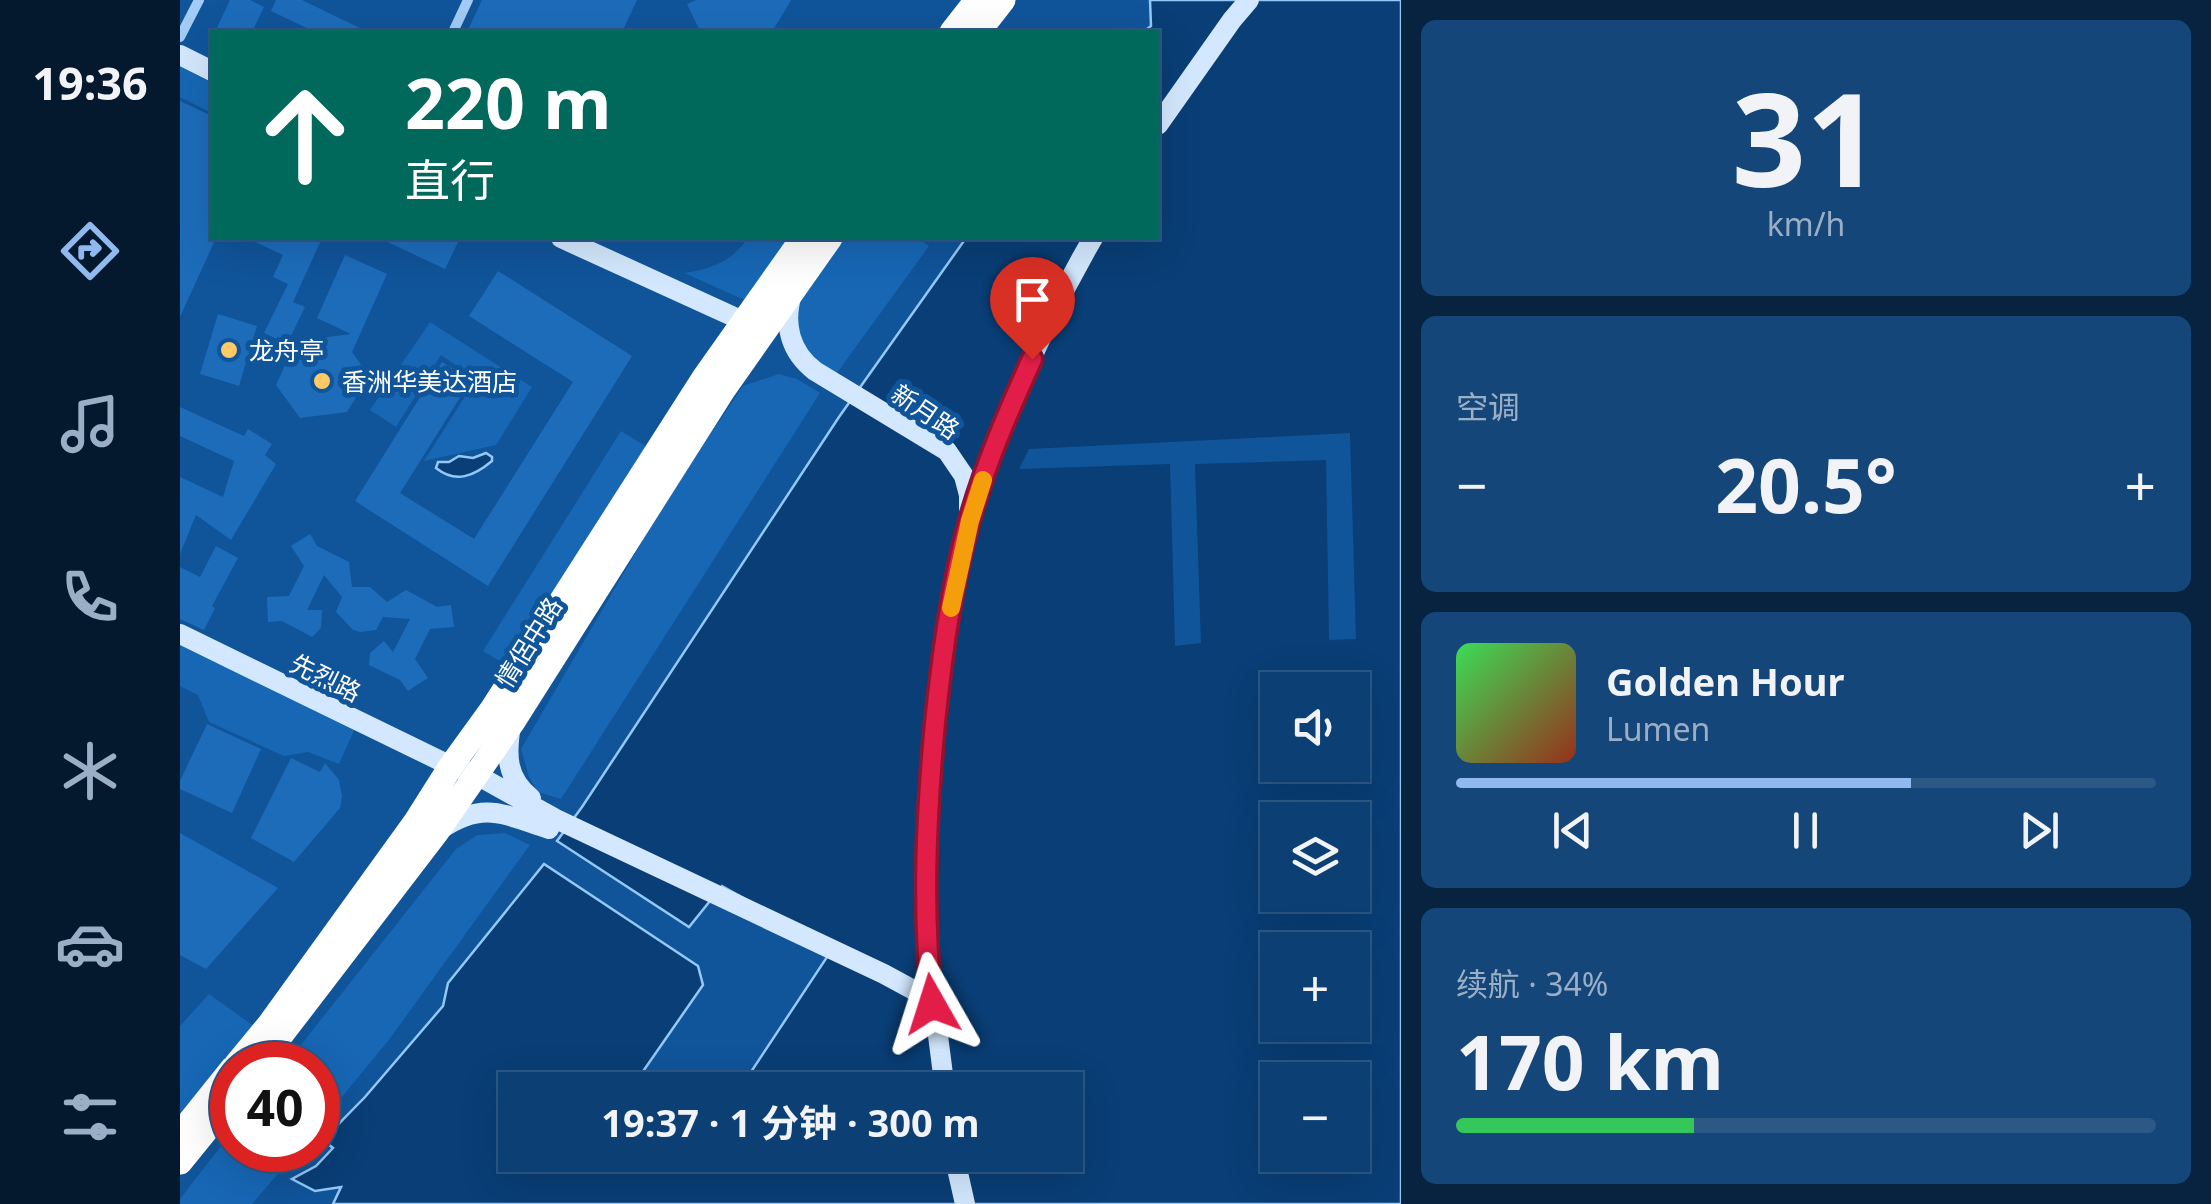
<!DOCTYPE html>
<html lang="zh">
<head>
<meta charset="utf-8">
<style>
  :root { --surface:#0c3f74; --page:#154679; --text:#f1f3f6; --muted:#9aafc5; --line:#2c5886; --accent:#90b9f0 }
  body { margin:0; font-family:"Noto Sans","Noto Sans SC",sans-serif; background:var(--page); color:var(--text); height:100vh; display:flex; flex-direction:column; font-size:38px; white-space:nowrap }
  * { box-sizing:border-box; margin:0 }
  p { font-size:32px; color:var(--muted) }
  .icon { flex:none; width:55px; height:55px; fill:none; stroke:currentColor; stroke-width:2; stroke-linecap:round; stroke-linejoin:round }
  .map { position:relative; flex:1; overflow:hidden }
  .side { display:flex; flex-direction:column; gap:20px; padding:20px; background:#072340; width:810px }
  .side>* { flex:none }
  .banner { position:absolute; left:30px; top:30px; width:950px; height:210px; border-radius:0px; box-shadow:0 10px 40px #0002,0 0 0 2px var(--line); background:#00695c; color:#fff; overflow:hidden }
  .tools { position:absolute; left:1080px; top:672px; display:grid; gap:20px }
  .tools a { display:grid; place-items:center; width:110px; height:110px; border-radius:0px; background:var(--surface); box-shadow:0 10px 40px #0002,0 0 0 2px var(--line); font-size:50px }
  .speed { position:absolute; left:30px; top:1042px; display:flex; gap:20px; font-size:50px; font-weight:700; text-align:center }
  .speed>* { display:grid; place-content:center; width:130px; height:130px; border-radius:50%; background:var(--surface); box-shadow:0 10px 40px #0002,0 0 0 2px var(--line); line-height:1 }
  .speed .limit { border:15px solid #d22; background:#fff; color:#111 }
  .pin { position:absolute; display:grid; place-items:center; width:85px; height:85px; color:#fff; margin:-102px -42px; border-radius:50% 50% 50% 0; rotate:-45deg; box-shadow:0 0 10px #0007 }
  .pin .icon { rotate:45deg }
  .me { position:absolute; width:110px; margin:-55px; rotate:354deg; stroke-linejoin:round; filter:drop-shadow(0 0 8px #0008) }
  .turn { display:flex; align-items:center; gap:35px; height:210px; padding:0 30px; font-size:45px }
  .turn .icon { width:130px; height:130px; stroke-width:2.5 }
  .turn b { display:block; font-size:70px; line-height:85px }
  .big { font-size:75px; font-weight:700; line-height:1.1 }
  .side .card { flex:1; display:flex; flex-direction:column; justify-content:center; gap:15px; min-width:0; padding:0 35px; border-radius:15px; background:var(--page) }
  .side .dial { align-items:center; gap:0 }
  .dial b { font-size:130px; line-height:1 }
  .song { display:flex; align-items:center; gap:30px }
  .cover { width:120px; height:120px; border-radius:15px; background:linear-gradient(135deg,hsl(130 70% 55%),hsl(10 70% 35%)) }
  .played { height:10px; border-radius:5px; background:linear-gradient(90deg,var(--accent) 65%,var(--line) 65%) }
  .keys { display:flex; justify-content:space-around; direction:ltr }
  .heat { display:flex; justify-content:space-between; align-items:center; font-size:55px; direction:ltr }
  .charge { height:15px; border-radius:8px; background:linear-gradient(90deg,#34c759 34%,var(--line) 0) }
  .trip { position:absolute; left:318px; top:1072px; width:585px; height:100px; border-radius:0px; background:var(--surface); box-shadow:0 10px 40px #0002,0 0 0 2px var(--line); font-weight:700; line-height:100px; text-align:center }
  main { display:flex; flex:1; min-height:0 }
  .menu { display:flex; flex-direction:column; width:180px; justify-content:space-around; align-items:center; background:#05192e; color:var(--muted) }
  .menu .icon { width:70px; height:70px }
  .menu .active { color:var(--accent) }
  .menu b { font-size:45px; color:var(--text) }
  .map>svg:first-child { display:block }
  .green { fill:#1767b5 }
  .water { fill:#093e76; stroke:#94c8f8; stroke-width:2.5; fill-rule:evenodd }
  .pier { fill:#10549a }
  .building { fill:#1d6cba }
  .lines { fill:none; stroke-linecap:round; stroke-linejoin:round }
  .street { stroke:#a2ccf5; stroke-width:10 }
  .secondary { stroke:#d3e8fe; stroke-width:20 }
  .highway { stroke:#fff; stroke-width:25 }
  .route-casing { stroke:#92132f; stroke-width:25 }
  .route { stroke:#e11d48; stroke-width:18 }
  .slow { stroke:#f59e0b; stroke-width:18 }
  .poi-dot { fill:#ffca66; stroke:#10549a; stroke-width:4 }
  .labels { text-anchor:middle; dominant-baseline:central; stroke-width:10; stroke-linejoin:round; paint-order:stroke }
  .poi-label { font-size:25px; fill:#fff; stroke:#10549a; text-anchor:start }
  .street-label { font-size:25px; fill:#fff; stroke:#10549a }
</style>
</head>
<body>
<main>
<nav class="menu">
<b>19:36</b>
<svg class="icon active" aria-label="directions" viewBox="0 0 24 24"><path d="M12 3l9 9-9 9-9-9zM9 14v-3h6M13 9l2 2-2 2"/></svg>
<svg class="icon" aria-label="music" viewBox="0 0 24 24"><path d="M9 18V5l10-2v13"/><circle cx="6" cy="18" r="3"/><circle cx="16" cy="16" r="3"/></svg>
<svg class="icon" aria-label="phone" viewBox="0 0 24 24"><path d="M5 4h4l2 5-3 2q2 4 5 5l2-3 5 2v4C11 20 4 13 5 4z"/></svg>
<svg class="icon" aria-label="climate" viewBox="0 0 24 24"><path d="M12 3v18M4 7l16 10M4 17L20 7"/></svg>
<svg class="icon" aria-label="car" viewBox="0 0 24 24"><path d="M5 17H2v-5l4-1 3-4h7l3 4 3 1v5h-3M9 17h6M6 11h13"/><circle cx="7" cy="17" r="2"/><circle cx="17" cy="17" r="2"/></svg>
<svg class="icon" aria-label="filters" viewBox="0 0 24 24"><path d="M4 7h16M4 17h16"/><circle cx="9" cy="7" r="2"/><circle cx="15" cy="17" r="2"/></svg>
</nav>
<div class="map">
<svg width="1221" height="1204" viewBox="0 0 1221 1204">
  <rect width="100%" height="100%" fill="#10549a"/>
  <path class="green" d="M0,60L32,76V113L0,97Z
    M568,238H617L571,303L504,273C532,269 552,261 568,238Z
    M660,238H737L749,246L657,373L620,351L618,302Z
    M250,322L352,387L316,445L244,461L296,379L261,355L216,427L190,410Z
    M599,374L617,379L640,393L381,799L358,792L349,777L341,749L491,492L563,386Z
    M441,431L472,450L332,669L303,651Z
    M0,638L177,724L159,764L128,752L104,756L29,722L18,695L0,686Z
    M325,833L350,845L208,1041L138,1126V1065H105L276,849L297,835Z
    M29,994L78,1029L0,1122V1026Z
    M52,1132V1150H118L72,1204H0V1199Z"/>
  <path class="water" d="M970,0H1221V1204H153L161,1187L135,1191L112,1179L136,1166L153,1148L143,1140L185,1097L263,1006L268,983L364,864L518,966L523,985L457,1080L470,1090H335V1155H885V1090H559L653,948L542,886L509,927L377,841L402,807L659,417L786,238H978V32H963L971,26ZM1098,690H1172V765H1098ZM1098,820H1172V895H1098ZM1098,950H1172V1025H1098ZM1098,1080H1172V1155H1098Z
    M306,453L312,457V461C294,476 276,484 256,468L258,462H269L279,456L293,458Z"/>
  <path class="pier" d="M1170,433L1176,639L1149,640L1146,460L1015,464L1021,643L995,646L990,464L839,469L849,449Z"/>
  <path class="building" d="M50,0H70L84,7L72,32H35Z
    M96,0H122L188,32H135L91,11Z
    M302,0H457L442,32H287Z
    M516,0H611L592,32H523L520,31L507,4Z
    M0,101L32,116V238H36L0,317Z
    M67,238H142L113,302L125,307L107,344L84,333L108,284L93,277L103,255Z
    M199,238H268L278,242L265,269Z
    M165,255L207,274L172,352L189,376L167,412L120,418L96,385L116,341L171,334L137,318Z
    M318,271L452,356L308,586L175,501L262,362L291,380L220,493L294,539L393,382L289,316Z
    M38,314L77,326L59,386L20,374Z
    M0,407L64,436L68,429L92,444L85,455L96,464L51,540L16,515L0,554V477L43,497L54,461L0,436Z
    M130,534L137,546L169,562L172,587H190L207,602L226,590L257,607L271,605L274,627L250,629L235,659L248,678L228,691L220,680L189,665L190,653L204,641L213,652L230,619L203,617L196,630L180,632L173,630L156,612L162,597L144,575L127,610H142L141,628L132,637L102,621L88,622L87,597L109,596L124,566L111,546Z
    M36,546L58,558L32,606L35,608L24,630L0,619V567L20,577Z
    M27,724L81,749L52,813L0,789V781Z
    M111,758L140,772L145,763L159,780L162,796L160,808L114,862L71,838Z
    M0,833L98,888L26,969L0,955Z"/>
  <g class="lines">
    <path class="street" d="M273,32L288,0
      M0,37L19,0"/>
    <path class="secondary" d="M0,55L32,71
      M978,125L1052,20L1069,0
      M381,238L563,321
      M612,294C603,324 610,352 635,371L767,451L784,476L789,495V521L774,593L761,668L747,806V950L765,1090
      M793,510C824,415 863,324 913,238
      M0,634L271,766L295,774L376,819L704,974L739,993L752,1004
      M331,725C326,755 326,778 351,798
      M261,829C304,800 325,815 369,829
      M774,1155L785,1204"/>
    <path class="highway" d="M772,32L797,0
      M798,32L823,0
      M56,1065L89,1025L237,820L271,766L313,708L524,378L623,238
      M78,1065L256,833L332,723L543,390L650,238
      M0,1134L52,1069
      M0,1162L52,1098"/>
  </g>
  <g class="lines">
    <defs>
      <path id="route" d="M752,1004C742,909 746,818 755,723C762,656 771,587 789,522C805,465 828,412 852,359"/>
    </defs>
    <use href="#route" class="route-casing"/>
    <use href="#route" class="route"/>
    <path class="slow" d="M771,608L790,521L803,480"/>
  </g>
  <g class="poi-dot">
    <circle cx="49" cy="350" r="10"/>
    <circle cx="142" cy="381" r="10"/>
  </g>
  <g class="labels">
    <g class="poi-label">
      <text x="69" y="350">龙舟亭</text>
      <text x="162" y="381">香洲华美达酒店</text>
    </g>
    <g class="street-label">
      <text transform="translate(746 411) rotate(34)">新月路</text>
      <text transform="translate(348 642) rotate(-58)">情侶中路</text>
      <text transform="translate(146 677) rotate(26)">先烈路</text>
    </g>
  </g>
</svg>
<div class="tools">
<a><svg class="icon" aria-label="sound" viewBox="0 0 24 24"><path d="M4 9h4l5-4v14l-5-4H4zM17 9q2 3 0 6"/></svg></a>
<a><svg class="icon" aria-label="layers" viewBox="0 0 24 24"><path d="M12 4l9 5-9 5-9-5zM3 14l9 5 9-5"/></svg></a>
<a>+</a>
<a>−</a>
</div>
<div class="speed"><div class="limit">40</div></div>
<div class="pin" style="left:852px;top:359px;background:#d93025"><svg class="icon" aria-label="arrive" viewBox="0 0 24 24"><path d="M6 21V4h12l-3 4 3 4H6"/></svg></div>
<svg class="me" style="left:752px;top:1004px" viewBox="-20 -20 40 40"><path d="M0-17L14 15 0 8-14 15z" fill="#e11d48" stroke="#fff" stroke-width="4"/></svg>
<div class="trip">19:37 · 1 分钟 · 300 m</div>
<div class="banner">
<div class="turn"><svg class="icon" aria-label="ahead" viewBox="0 0 24 24"><path d="M12 20V5M6 11l6-6 6 6"/></svg><div><b>220 m</b>直行</div></div>
</div>
</div>
<section class="side">
<div class="card dial"><b>31</b><p>km/h</p></div>
<div class="card"><p>空调</p>
<div class="heat"><a>−</a><b class="big">20.5°</b><a>+</a></div>
</div>
<div class="card">
<div class="song"><i class="cover"></i><div><b>Golden Hour</b><p>Lumen</p></div></div>
<div class="played"></div>
<div class="keys"><svg class="icon" aria-label="previous" viewBox="0 0 24 24"><path d="M18 5L8 12l10 7zM5 5v14"/></svg><svg class="icon" aria-label="pause" viewBox="0 0 24 24"><path d="M8 5v14M16 5v14"/></svg><svg class="icon" aria-label="next" viewBox="0 0 24 24"><path d="M6 5l10 7-10 7zM19 5v14"/></svg></div>
</div>
<div class="card"><p>续航 · 34%</p><b class="big">170 km</b><div class="charge"></div></div>
</section>
</main>
</body>
</html>
